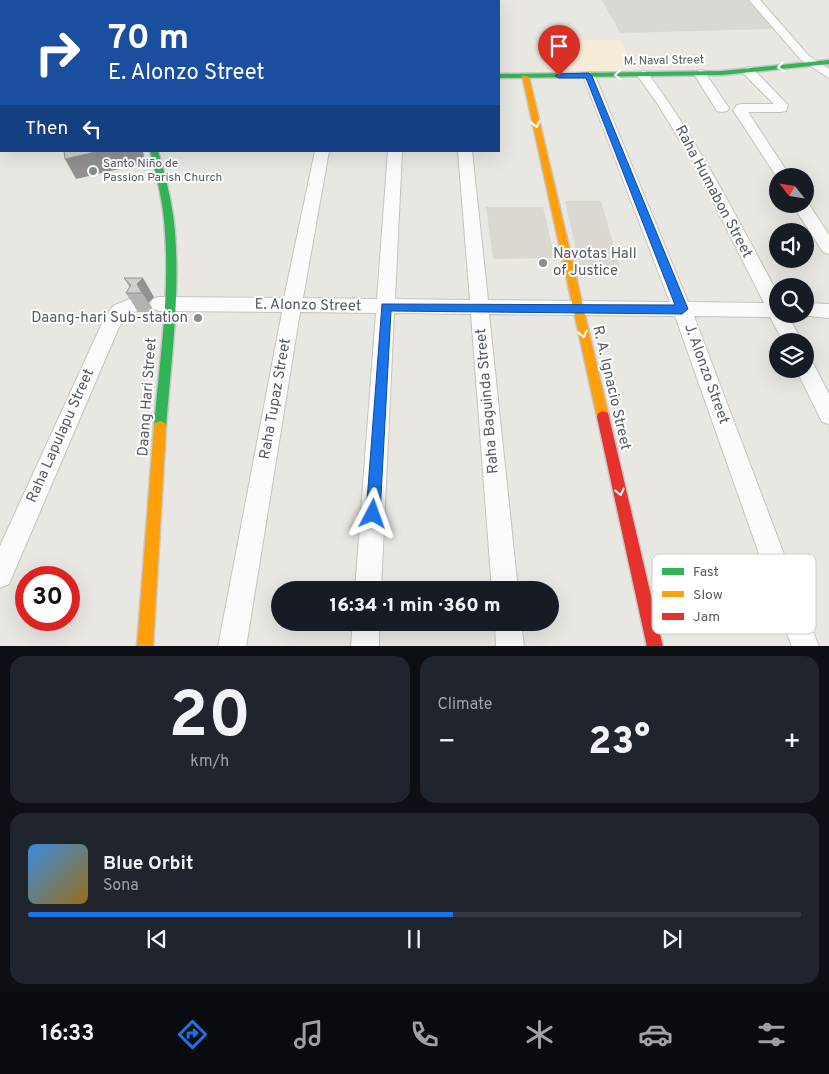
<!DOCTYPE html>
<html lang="en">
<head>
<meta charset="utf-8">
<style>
  :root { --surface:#171b24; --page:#20242c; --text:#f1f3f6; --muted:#9ea1a6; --line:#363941; --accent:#1a73e8 }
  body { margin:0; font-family:Overpass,sans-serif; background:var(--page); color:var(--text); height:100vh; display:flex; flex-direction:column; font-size:19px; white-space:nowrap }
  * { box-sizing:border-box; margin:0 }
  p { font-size:16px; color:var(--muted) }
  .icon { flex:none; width:28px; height:28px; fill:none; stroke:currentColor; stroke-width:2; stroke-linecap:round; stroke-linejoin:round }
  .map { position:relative; height:646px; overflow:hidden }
  .details { display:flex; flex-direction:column; gap:10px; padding:10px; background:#0d0f14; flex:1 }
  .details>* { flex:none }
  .top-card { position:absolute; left:0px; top:0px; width:500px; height:152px; box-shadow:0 5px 20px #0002; background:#1a4fa0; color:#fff; overflow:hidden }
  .needle { width:32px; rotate:300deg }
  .fabs { position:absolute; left:769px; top:168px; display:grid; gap:10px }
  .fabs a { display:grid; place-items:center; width:45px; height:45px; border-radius:50%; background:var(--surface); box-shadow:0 5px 20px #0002; font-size:25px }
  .speed { position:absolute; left:15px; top:566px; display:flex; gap:10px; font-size:25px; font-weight:700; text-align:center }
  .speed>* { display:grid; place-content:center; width:65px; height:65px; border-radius:50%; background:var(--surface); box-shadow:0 5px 20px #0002; line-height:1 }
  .speed .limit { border:8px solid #d22; background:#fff; color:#111 }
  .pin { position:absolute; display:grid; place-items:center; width:42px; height:42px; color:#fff; margin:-51px -21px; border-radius:50% 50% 50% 0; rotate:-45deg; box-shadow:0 0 5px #0007 }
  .pin .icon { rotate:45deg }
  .me { position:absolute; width:55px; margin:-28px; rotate:4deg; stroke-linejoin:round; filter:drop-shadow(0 0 4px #0008) }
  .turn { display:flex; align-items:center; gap:18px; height:105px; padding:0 25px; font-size:22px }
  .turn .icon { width:65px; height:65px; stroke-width:2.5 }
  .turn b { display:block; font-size:35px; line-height:42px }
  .then { display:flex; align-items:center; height:48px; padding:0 25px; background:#0003; gap:10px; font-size:19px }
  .big { font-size:38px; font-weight:800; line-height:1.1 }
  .details .widget { flex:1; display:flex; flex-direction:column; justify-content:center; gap:8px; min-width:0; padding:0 18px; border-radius:15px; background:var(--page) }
  .details .dial { align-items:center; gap:0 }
  .dial b { font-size:65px; line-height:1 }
  .song { display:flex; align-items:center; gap:15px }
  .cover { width:60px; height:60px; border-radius:8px; background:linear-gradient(135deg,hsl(210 70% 55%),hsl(40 70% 35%)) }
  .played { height:5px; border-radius:2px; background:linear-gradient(90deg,var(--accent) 55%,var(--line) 55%) }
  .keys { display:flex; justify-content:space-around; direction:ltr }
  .heat { display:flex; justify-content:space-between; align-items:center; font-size:28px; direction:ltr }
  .details .tiles { flex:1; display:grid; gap:10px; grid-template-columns:1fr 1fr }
  .widget:last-child { grid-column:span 2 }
  .trip { position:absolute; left:271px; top:581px; width:288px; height:50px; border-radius:25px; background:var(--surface); box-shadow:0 5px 20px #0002; font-weight:800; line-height:50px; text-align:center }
  .dock { display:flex; height:80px; justify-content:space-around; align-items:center; background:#090b0e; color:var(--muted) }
  .dock .icon { width:35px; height:35px }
  .dock .on { color:var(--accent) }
  .dock b { font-size:22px; color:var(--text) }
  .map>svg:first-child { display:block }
  .commercial { fill:#f5edd8 }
  .industrial { fill:#d9d8d3 }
  .education { fill:#dad8d1 }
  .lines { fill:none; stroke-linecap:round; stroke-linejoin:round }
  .street-casing { stroke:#c4c4c2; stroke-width:2 }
  .fast-casing { stroke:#c5c6c5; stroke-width:3 }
  .slow-casing { stroke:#c5c6c5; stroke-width:3 }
  .jam-casing { stroke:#c5c6c5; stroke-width:3 }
  .street { fill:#fcfbfb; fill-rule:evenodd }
  .fast { fill:#30b455; fill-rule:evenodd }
  .slow { fill:#ff9f0a; fill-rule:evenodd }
  .jam { fill:#e5322d; fill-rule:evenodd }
  .wall { fill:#b4b2af }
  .shaded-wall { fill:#92918f }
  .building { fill:#d1cfcc; stroke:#92918f }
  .oneway { stroke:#fff }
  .route { fill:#1a73e8; stroke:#114b97 }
  .poi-dot { fill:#8a8d8e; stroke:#fff; stroke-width:2 }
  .labels { text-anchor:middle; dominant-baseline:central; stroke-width:4; stroke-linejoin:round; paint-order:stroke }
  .far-street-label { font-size:12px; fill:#575c60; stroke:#fff }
  .far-poi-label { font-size:12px; fill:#575c60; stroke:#fff; text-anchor:start }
  .street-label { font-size:15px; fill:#575c60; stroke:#fff }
  .poi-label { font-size:15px; fill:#575c60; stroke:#fff; text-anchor:start }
  .key { fill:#fff; stroke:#cdcecf; stroke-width:1 }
  .key-label { font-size:14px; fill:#575c60 }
</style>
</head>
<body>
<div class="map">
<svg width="829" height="647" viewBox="0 0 829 647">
  <rect width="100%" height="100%" fill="#e8e7e2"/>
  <path class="commercial" d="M561,40H620L636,70L572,72Z"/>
  <path class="industrial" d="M602,0H750L774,29L620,33Z"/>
  <path class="education" d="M565,201H601L620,267L580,266Z
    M486,207H543L555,258L493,259Z"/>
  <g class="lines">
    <defs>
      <path id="street" d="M405,0H415V1H405Z
        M749,0H760L809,56L829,69V78L801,60Z
        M748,67L752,68L788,105L786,111L781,112H748L790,176H778V179L733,110L737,105L742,104H774L744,74L742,71Z
        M700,70L704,71L729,108L727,111L722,112L717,111L694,74Z
        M643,71L647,72C699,142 737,218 778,294V314H787L802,341H783L770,317L694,316L819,647H792L675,316L489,314L518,590H492L471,314L394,313L381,590H355L376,313L300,312L246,647H218L282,312L159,311L153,309L150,304L153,299L159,297L284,298L315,151H329L303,298L377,299L388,151H402L395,299L470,300L458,151H472L488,300L670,302L583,76L589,72L595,76L688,302L764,303L692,160L657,103L637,75Z
        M0,142H1V150H0Z
        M806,200L829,235V254L823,252L792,204H805Z
        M132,298L138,300L141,305L138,310L127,316L119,327L9,584L0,588V546L104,319L113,306Z
        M805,303L829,304V318L798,315L805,314Z
        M805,359L812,361L829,394V424L822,422L796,369H805Z
        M353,622H379V647H351Z
        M495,622H521L524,647H496Z"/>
      <path id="fast" d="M829,60V64L722,75L499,78V74L722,71Z
        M150,151H158C166,178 173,205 175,233C180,297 171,363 166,427L165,431L160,433L155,431L154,427C159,363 170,298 165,233C164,205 157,178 150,151Z"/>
      <path id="slow" d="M522,75L529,77L609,417L608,421L603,423L598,421L597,417Z
        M160,421L165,423L166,427L153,647H137L154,427L155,423Z"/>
      <path id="jam" d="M0,103H1V107H0Z
        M603,411L608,413L609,417L663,647H647L597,417L598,413Z"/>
    </defs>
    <use href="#street" class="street-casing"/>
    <use href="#fast" class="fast-casing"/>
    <use href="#slow" class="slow-casing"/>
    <use href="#jam" class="jam-casing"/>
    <use href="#street" class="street"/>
    <use href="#fast" class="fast"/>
    <use href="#slow" class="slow"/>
    <use href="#jam" class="jam"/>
  </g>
  <path class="wall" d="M124,278L154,297L148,303L154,312H138L126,293L130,288Z"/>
  <path class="shaded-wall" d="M100,151H143L145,163L76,179L65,159Z
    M143,278L154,297L148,303L154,312L137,284Z"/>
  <path class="building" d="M64,151H100L65,159Z
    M124,278H143L137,284L142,293H126L131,285Z"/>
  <defs><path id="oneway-chevron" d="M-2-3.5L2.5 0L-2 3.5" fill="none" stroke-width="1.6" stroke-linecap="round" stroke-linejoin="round" transform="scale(1.25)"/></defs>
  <g class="oneway">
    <use href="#oneway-chevron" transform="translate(781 67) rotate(173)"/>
    <use href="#oneway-chevron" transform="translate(618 75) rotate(179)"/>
    <use href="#oneway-chevron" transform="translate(536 124) rotate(77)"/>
    <use href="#oneway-chevron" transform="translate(583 334) rotate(77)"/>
    <use href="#oneway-chevron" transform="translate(620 492) rotate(77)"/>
  </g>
  <path class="route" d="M589,73L592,76L688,309L682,314L391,311L380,514L378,519L373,522L368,519L366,514L382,304L675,305L586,78H559L555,76L559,74Z"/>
  <g class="poi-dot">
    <circle cx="93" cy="171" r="5"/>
    <circle cx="543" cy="263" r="5"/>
    <circle cx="198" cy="318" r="5"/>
  </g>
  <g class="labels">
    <g class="far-street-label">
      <text transform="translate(664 61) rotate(-1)">M. Naval Street</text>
    </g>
    <g class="far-poi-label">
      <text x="103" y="164">Santo Niño de<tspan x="103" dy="14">Passion Parish Church</tspan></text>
    </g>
    <g class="street-label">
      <text transform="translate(713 192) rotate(62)">Raha Humabon Street</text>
      <text transform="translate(308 306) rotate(1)">E. Alonzo Street</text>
      <text transform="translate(706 374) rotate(70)">J. Alonzo Street</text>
      <text transform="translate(611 388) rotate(77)">R. A. Ignacio Street</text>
      <text transform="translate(148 397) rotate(-86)">Daang Hari Street</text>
      <text transform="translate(276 399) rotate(-80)">Raha Tupaz Street</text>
      <text transform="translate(488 401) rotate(-95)">Raha Baguinda Street</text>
      <text transform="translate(61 436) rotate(-66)">Raha Lapulapu Street</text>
    </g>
    <g class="poi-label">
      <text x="553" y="254">Navotas Hall<tspan x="553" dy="17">of Justice</tspan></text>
      <text x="188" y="318" text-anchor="end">Daang-hari Sub-station</text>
    </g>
  </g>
  <rect x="652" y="554" width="164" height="80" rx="8" class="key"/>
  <rect x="662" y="568" width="22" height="7" fill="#30b455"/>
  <rect x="662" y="591" width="22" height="6" fill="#ff9f0a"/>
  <rect x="662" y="613" width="22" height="7" fill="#e5322d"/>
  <g class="key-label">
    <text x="693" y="576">Fast</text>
    <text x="693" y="599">Slow</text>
    <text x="693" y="621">Jam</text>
  </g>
</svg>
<div class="fabs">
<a><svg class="needle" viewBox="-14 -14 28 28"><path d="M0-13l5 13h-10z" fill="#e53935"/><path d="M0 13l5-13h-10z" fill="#9ea1a6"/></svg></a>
<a><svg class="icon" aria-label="sound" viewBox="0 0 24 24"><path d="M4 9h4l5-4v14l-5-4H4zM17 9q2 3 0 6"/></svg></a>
<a><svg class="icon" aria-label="search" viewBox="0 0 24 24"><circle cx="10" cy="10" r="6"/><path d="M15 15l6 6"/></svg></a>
<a><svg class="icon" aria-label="layers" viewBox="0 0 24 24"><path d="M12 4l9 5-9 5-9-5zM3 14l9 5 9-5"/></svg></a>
</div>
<div class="speed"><div class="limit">30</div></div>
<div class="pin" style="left:559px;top:76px;background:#d93025"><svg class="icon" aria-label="arrive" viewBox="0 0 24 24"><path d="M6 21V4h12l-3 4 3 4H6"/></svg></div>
<svg class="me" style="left:373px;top:514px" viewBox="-20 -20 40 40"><path d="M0-17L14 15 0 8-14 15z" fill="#1a73e8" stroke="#fff" stroke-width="4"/></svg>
<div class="trip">16:34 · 1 min · 360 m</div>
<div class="top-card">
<div class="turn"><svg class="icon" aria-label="right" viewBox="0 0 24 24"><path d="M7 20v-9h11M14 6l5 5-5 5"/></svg><div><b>70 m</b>E. Alonzo Street</div></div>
<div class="then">Then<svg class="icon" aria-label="left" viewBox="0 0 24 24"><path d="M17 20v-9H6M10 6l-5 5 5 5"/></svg></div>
</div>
</div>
<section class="details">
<div class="tiles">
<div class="widget dial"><b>20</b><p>km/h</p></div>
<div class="widget"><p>Climate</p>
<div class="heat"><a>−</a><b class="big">23°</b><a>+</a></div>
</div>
<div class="widget">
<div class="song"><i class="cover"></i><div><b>Blue Orbit</b><p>Sona</p></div></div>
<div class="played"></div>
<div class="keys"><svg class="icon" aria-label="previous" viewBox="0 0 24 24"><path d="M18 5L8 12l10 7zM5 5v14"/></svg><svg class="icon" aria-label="pause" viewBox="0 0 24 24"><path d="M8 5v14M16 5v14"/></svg><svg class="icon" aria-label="next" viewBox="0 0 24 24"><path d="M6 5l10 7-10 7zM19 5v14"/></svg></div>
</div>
</div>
</section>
<nav class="dock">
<b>16:33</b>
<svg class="icon on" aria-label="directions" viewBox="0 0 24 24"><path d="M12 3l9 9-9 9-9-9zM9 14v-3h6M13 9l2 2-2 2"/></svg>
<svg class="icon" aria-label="music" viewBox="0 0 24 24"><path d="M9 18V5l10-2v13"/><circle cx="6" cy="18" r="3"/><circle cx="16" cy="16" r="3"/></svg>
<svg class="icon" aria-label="phone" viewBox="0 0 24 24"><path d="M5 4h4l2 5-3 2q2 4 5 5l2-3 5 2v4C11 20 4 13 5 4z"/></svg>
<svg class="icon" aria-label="climate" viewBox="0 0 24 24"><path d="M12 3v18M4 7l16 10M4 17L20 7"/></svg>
<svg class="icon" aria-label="car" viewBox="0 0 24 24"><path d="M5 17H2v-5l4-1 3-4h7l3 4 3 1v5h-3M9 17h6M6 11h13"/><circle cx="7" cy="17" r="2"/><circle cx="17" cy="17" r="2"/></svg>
<svg class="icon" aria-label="filters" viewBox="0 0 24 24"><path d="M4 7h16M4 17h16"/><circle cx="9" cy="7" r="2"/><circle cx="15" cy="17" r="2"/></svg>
</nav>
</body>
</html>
